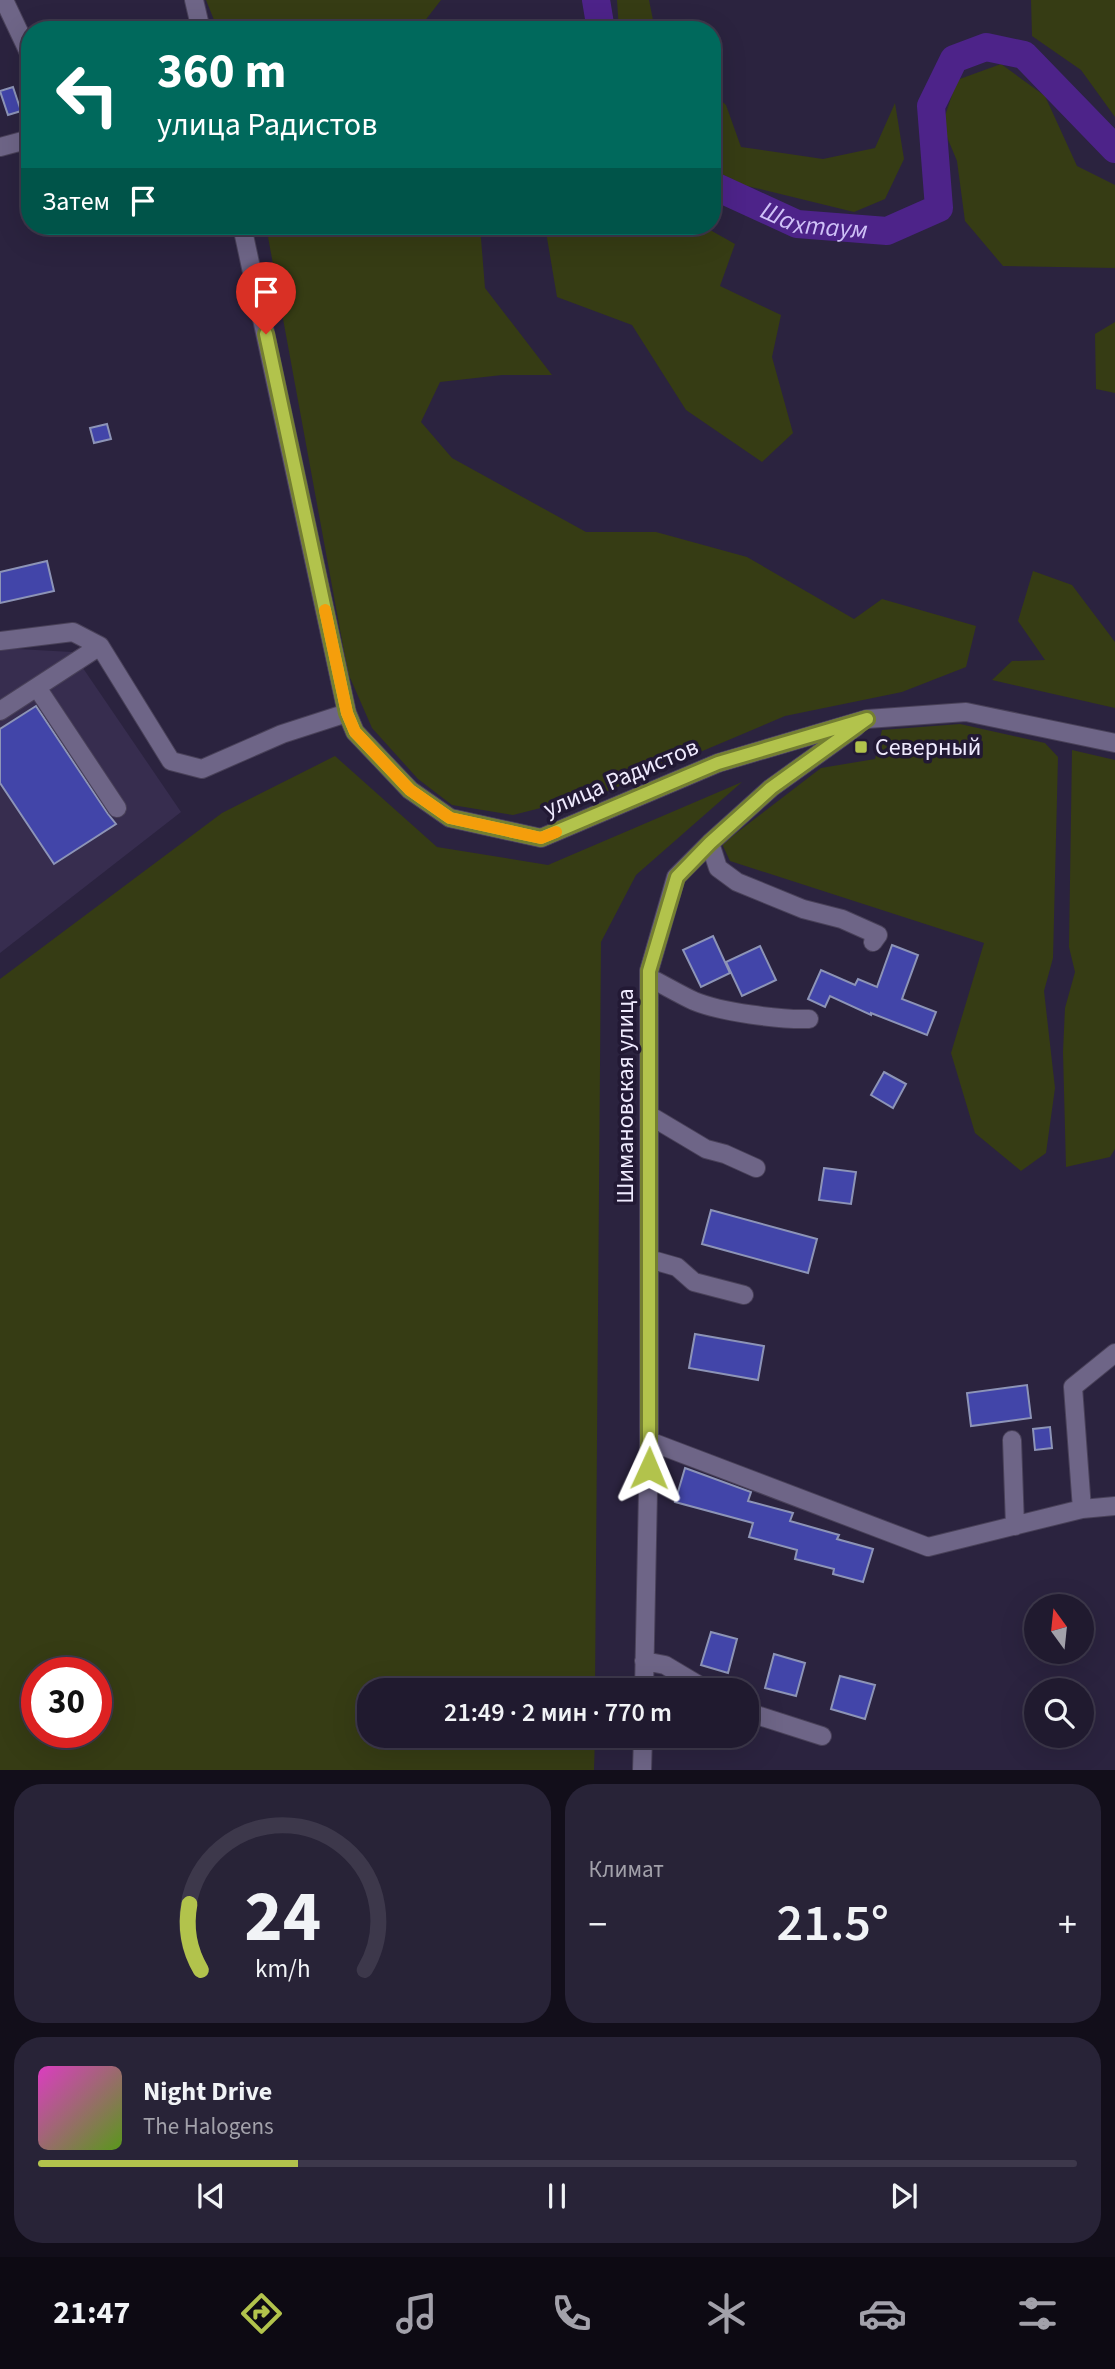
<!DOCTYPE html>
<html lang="ru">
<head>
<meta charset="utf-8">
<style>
  :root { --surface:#201a2f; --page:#282337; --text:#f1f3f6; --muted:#a2a1aa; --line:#3d384b; --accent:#b2c34c }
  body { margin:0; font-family:"Source Sans 3",sans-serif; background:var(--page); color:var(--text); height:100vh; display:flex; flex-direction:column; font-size:26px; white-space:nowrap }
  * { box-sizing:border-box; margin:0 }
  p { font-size:23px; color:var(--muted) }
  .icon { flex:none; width:38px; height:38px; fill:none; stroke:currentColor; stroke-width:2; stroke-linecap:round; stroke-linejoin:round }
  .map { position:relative; height:1770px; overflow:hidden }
  .details { display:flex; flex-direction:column; gap:14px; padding:14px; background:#120e1a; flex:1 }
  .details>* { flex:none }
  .guide { position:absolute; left:21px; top:21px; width:700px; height:214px; border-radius:28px; box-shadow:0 7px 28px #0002,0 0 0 2px var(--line); background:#00695c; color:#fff; overflow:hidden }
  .needle { width:46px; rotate:345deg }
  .tools { position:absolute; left:1024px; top:1594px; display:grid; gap:14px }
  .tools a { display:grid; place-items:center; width:70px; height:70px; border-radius:50%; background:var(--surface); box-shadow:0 7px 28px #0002,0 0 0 2px var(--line); font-size:35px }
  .speed { position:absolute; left:21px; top:1657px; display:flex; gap:14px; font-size:35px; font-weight:700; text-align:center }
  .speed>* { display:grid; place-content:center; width:91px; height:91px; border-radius:50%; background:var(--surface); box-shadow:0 7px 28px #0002,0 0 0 2px var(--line); line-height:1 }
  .speed .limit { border:10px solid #d22; background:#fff; color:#111 }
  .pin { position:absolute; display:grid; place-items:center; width:60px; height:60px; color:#fff; margin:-72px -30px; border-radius:50% 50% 50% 0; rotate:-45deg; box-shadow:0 0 7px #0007 }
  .pin .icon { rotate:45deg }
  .me { position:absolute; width:77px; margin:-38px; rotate:1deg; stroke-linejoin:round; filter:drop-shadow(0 0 5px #0008) }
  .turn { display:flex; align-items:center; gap:24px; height:147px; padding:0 21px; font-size:32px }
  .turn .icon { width:91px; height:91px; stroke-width:2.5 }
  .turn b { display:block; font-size:49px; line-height:60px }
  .then { display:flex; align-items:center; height:66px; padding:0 21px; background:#0003; gap:14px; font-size:26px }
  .big { font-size:52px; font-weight:600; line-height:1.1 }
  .details .tile { flex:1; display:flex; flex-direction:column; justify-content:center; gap:10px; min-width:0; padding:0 24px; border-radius:28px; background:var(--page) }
  .details .dial { align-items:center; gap:0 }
  .dial svg { height:182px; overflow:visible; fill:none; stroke:var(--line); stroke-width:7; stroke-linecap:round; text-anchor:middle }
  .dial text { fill:var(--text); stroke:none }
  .song { display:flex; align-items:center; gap:21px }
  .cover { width:84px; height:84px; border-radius:10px; background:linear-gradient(135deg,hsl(310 70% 55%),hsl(90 70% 35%)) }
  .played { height:7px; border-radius:4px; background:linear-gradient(90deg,var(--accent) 25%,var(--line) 25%) }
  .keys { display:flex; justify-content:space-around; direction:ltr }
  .heat { display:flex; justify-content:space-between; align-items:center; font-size:38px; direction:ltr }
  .details .tiles { flex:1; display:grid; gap:14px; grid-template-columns:1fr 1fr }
  .tile:last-child { grid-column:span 2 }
  .trip { position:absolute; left:357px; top:1678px; width:402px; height:70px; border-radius:28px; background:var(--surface); box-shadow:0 7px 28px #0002,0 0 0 2px var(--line); font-weight:600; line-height:70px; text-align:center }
  .menu { display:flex; height:112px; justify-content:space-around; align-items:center; background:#0d0a13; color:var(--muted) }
  .menu .icon { width:49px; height:49px }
  .menu .current { color:var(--accent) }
  .menu b { font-size:32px; color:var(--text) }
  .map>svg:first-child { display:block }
  .built { fill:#372d4f }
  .green { fill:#363c14; fill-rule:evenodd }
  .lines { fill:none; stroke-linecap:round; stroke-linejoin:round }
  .river { stroke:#4d2389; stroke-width:28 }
  .building { fill:#4245a9; stroke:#8d94b7; stroke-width:2 }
  .minor-casing { stroke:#494159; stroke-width:20 }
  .minor { stroke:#6e6587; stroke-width:18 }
  .route-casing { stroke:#747f31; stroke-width:18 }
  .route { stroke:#b2c34c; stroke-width:12 }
  .slow { stroke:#f59e0b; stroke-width:12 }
  .poi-dot { fill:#b2c34c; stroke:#221934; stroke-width:2.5 }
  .labels { text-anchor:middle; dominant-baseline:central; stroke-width:7; stroke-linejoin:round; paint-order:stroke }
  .poi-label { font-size:24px; fill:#efeafe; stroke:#221934; text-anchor:start }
  .street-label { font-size:24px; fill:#efeafe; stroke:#221934 }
  .water-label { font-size:26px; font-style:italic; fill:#cfc1f7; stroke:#221934 }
</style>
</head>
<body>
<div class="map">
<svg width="1115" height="1771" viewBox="0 0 1115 1771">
  <rect width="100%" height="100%" fill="#2b233f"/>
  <path class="built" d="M0,648L72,652L181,812L0,953Z"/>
  <path class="green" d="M206,0H441L424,22L429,30H218Z
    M617,0H649L655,30H619Z
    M1031,0H1115V117L1081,70L1032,36Z
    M1001,64L1045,96L1077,166L1115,185V268L1003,266L965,221L957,161L942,125L957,80Z
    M712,92L726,105L741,147L823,159L875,148L895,103L904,159L885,199L854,212L743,185L712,169Z
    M266,226H480L485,288L552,375H502L440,382L421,422L452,458L586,532H656L747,557L854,619L882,599L976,626L966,667L902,692L785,716L608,791L513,815L452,805L418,779L372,728L348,673Z
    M545,226H703L735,244L720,286L781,315L772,357L793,433L762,462L686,410L632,325L557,297Z
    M1115,322V393L1096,389L1095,334Z
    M1033,571L1072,585L1115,642V708L992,680L1012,661L1045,660L1018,621Z
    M960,724L1045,743L1058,757L1053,958L1044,991L1055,1088L1046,1153L1021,1171L975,1133L951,1053L984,943L730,861L722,844L821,768L875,759L882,730Z
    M1072,750L1115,760V1149L1110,1157L1066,1167L1063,1052L1065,1008L1075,972L1069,947Z
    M335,756L437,847L548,865L742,782L636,875L601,942L595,1690H369V1736H595L594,1770H0V979L222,813ZM37,1673H96V1732H37Z"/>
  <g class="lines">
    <g class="river">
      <path d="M596,0L601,30"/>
      <path id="s1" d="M712,185L797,224L887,231L939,208L931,106L954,59L986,47L1024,55L1115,149"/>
    </g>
  </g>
  <path class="building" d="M13,87L21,111L8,115L0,91Z
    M107,424L111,439L94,443L90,428Z
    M47,561L54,591L0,603V572Z
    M36,706L108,814L116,824L54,864L0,783V729Z
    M713,936L730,973L701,987L683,950Z
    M892,945L918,955L902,999L936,1012L927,1035L871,1013V1015L830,996L825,1007L808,999L821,970L855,985L858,979L877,987Z
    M760,946L776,980L742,996L726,962Z
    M884,1072L906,1084L893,1108L871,1095Z
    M824,1168L856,1172L851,1204L819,1200Z
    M711,1210L817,1239L808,1273L702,1244Z
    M695,1334L764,1346L758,1380L689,1368Z
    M1027,1385L1031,1418L971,1426L967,1393Z
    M1050,1427L1052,1448L1035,1450L1033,1429Z
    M685,1468L751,1492L748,1501L793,1513L790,1521L839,1535L837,1539L873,1549L863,1582L833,1574L834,1569L795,1559L797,1550L749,1537L753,1523L675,1502Z
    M711,1632L737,1639L728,1673L701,1665Z
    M774,1654L805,1663L796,1696L765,1688Z
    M840,1676L875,1685L865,1719L831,1709Z"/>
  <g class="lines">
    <defs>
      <path id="minor" d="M4,0L30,55
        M194,0L201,30
        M0,147L30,139
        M242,226L347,713L355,732L410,790L450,818L541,838L718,763L867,719L966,712L1115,743
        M0,641L73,632L100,646L171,761L202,769L282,734L347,713
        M38,689L117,808
        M0,711L100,646
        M710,843L718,868L737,882L803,909L842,919L878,935L873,942
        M650,978C664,985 679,994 694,1001C720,1012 781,1020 809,1019
        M649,1115L706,1149L725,1154L756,1168
        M649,1259L677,1267L694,1282L744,1295
        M1115,1353L1073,1387L1082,1509L1115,1506
        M1012,1440L1015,1526
        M649,1441L928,1547L1082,1509
        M644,1661L665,1665L707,1690
        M644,1690L649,1441V971L676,877L710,843L771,788L856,727
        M747,1712L822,1736
        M642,1771L643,1736"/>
    </defs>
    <use href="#minor" class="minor-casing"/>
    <use href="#minor" class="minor"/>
  </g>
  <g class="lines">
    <defs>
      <path id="route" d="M266,334L347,713L355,732L410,790L450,818L541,838L718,763L867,719L771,788L710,843L677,877L649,971V1468"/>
    </defs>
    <use href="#route" class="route-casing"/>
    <use href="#route" class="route"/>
    <path class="slow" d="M325,610L347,713L355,732L410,790L450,818L541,838L556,832"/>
  </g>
  <rect class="poi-dot" x="854" y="740" width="14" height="14" rx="3.5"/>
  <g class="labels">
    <g class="poi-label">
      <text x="875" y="747">Северный</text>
    </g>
    <g class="street-label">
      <text transform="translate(621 778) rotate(-23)">улица Радистов</text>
      <text transform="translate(625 1096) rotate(-90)">Шимановская улица</text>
    </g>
    <g class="water-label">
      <text stroke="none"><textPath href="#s1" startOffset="110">Шахтаум</textPath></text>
    </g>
  </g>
</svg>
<div class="tools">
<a><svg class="needle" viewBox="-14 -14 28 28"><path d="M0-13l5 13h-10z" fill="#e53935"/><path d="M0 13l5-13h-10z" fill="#a2a1aa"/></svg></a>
<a><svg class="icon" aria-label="search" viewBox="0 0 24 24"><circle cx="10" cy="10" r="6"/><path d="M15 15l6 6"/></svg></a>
</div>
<div class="speed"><div class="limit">30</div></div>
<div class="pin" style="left:266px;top:334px;background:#d93025"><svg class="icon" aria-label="arrive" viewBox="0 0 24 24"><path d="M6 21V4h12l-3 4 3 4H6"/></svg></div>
<svg class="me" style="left:649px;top:1468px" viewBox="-20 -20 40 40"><path d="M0-17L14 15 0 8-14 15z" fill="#b2c34c" stroke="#fff" stroke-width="4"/></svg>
<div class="trip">21:49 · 2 мин · 770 m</div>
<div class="guide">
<div class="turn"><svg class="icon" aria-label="left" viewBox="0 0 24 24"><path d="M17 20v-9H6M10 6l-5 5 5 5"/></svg><div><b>360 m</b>улица Радистов</div></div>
<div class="then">Затем<svg class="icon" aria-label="arrive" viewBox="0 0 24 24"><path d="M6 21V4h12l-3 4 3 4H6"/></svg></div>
</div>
</div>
<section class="details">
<div class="tiles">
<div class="tile dial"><svg viewBox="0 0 100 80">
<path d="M14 69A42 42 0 1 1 86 69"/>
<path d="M14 69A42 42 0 0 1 9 40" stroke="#b2c34c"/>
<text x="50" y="56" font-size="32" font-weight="700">24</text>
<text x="50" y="72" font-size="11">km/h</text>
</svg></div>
<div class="tile"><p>Климат</p>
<div class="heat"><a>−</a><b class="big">21.5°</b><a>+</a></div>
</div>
<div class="tile">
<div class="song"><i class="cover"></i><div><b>Night Drive</b><p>The Halogens</p></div></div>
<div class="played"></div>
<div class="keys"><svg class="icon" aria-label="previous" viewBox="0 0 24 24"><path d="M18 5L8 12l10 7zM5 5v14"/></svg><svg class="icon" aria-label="pause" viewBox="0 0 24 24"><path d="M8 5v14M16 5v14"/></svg><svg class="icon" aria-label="next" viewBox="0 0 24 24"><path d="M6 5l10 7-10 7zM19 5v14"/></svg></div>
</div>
</div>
</section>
<nav class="menu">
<b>21:47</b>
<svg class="icon current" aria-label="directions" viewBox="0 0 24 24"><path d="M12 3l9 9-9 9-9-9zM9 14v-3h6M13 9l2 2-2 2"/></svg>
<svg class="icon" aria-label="music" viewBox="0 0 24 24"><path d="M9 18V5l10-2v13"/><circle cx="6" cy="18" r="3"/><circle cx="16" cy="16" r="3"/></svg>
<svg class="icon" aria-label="phone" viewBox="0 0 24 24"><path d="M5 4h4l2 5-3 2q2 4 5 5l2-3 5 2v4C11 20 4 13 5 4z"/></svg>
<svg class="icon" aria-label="climate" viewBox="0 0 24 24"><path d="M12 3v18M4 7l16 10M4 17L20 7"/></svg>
<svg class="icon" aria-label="car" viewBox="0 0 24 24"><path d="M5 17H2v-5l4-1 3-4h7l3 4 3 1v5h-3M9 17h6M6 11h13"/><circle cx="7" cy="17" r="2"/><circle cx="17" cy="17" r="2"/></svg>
<svg class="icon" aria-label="filters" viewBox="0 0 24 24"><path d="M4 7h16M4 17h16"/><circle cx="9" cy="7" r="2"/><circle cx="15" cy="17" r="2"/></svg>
</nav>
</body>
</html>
